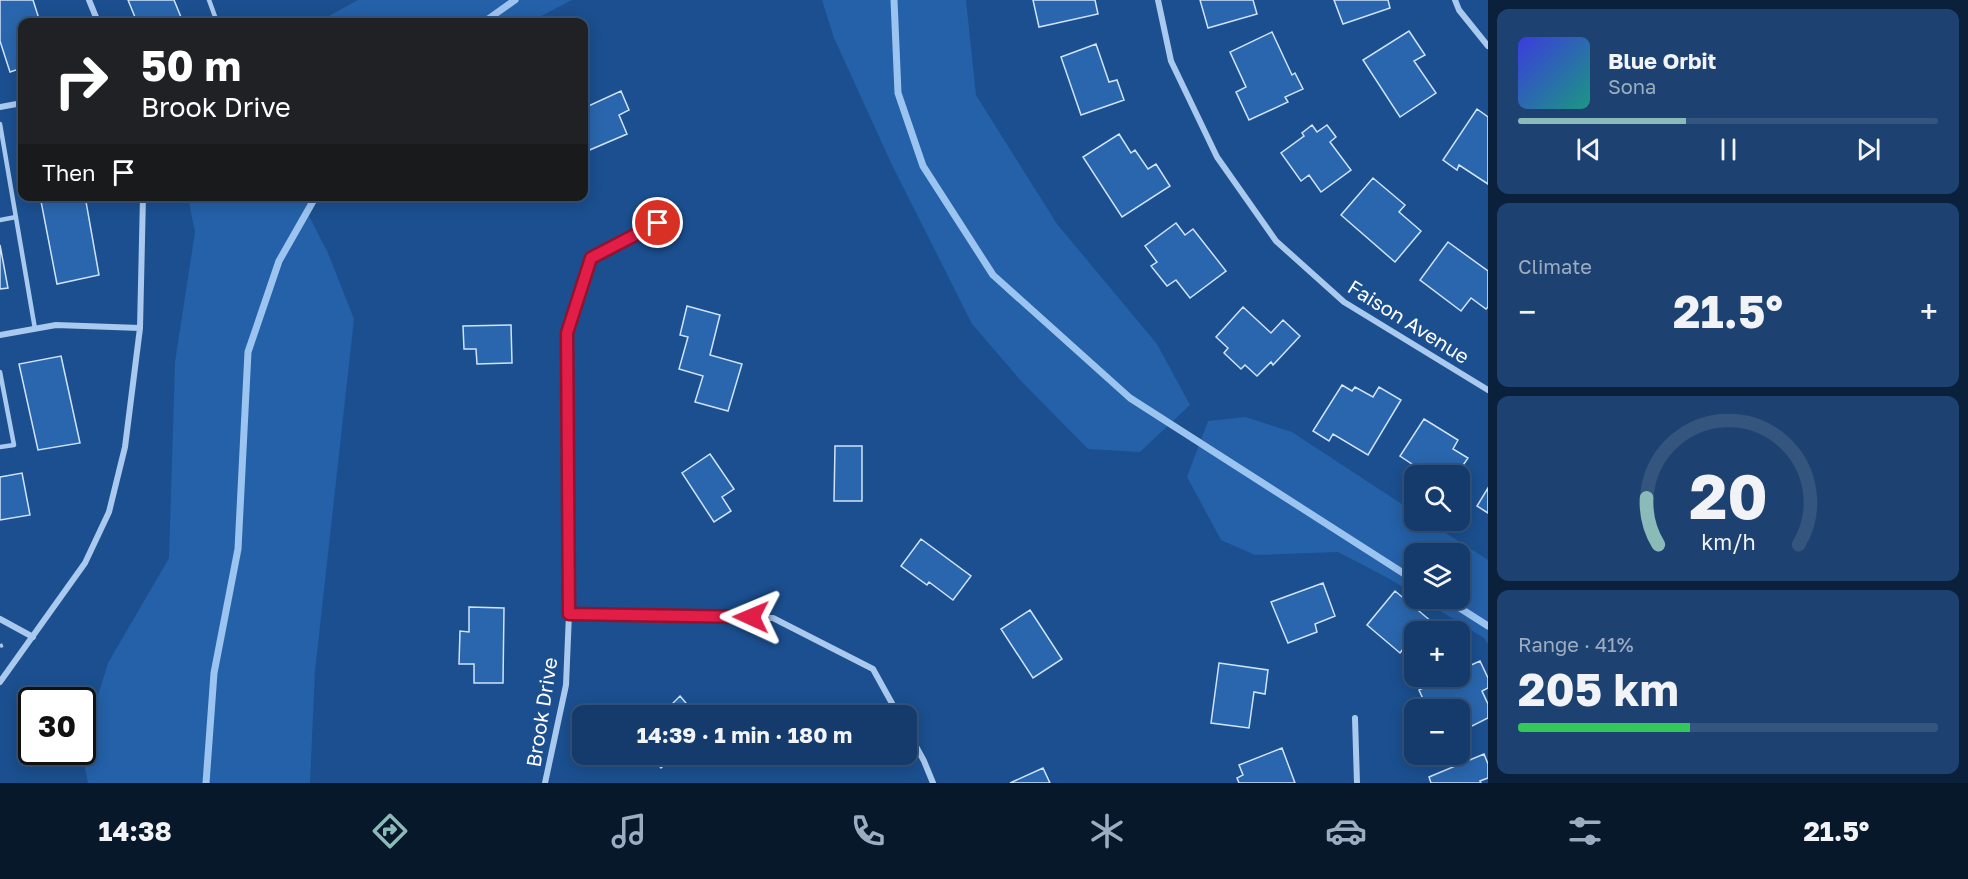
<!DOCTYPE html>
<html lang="en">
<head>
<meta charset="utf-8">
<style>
  :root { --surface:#143b6b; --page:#1d4271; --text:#f1f3f6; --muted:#9dadc1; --line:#33557e; --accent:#8bbbb9 }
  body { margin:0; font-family:"Golos Text",sans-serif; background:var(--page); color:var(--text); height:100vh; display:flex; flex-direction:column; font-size:22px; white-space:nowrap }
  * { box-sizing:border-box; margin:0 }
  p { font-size:20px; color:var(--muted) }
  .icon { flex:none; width:33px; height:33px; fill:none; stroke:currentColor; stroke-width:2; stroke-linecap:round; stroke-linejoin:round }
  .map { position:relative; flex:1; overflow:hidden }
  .panel { display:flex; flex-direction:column; gap:9px; padding:9px; background:#0b203b; width:480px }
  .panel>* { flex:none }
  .banner { position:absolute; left:18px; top:18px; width:570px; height:183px; border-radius:12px; box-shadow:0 3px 15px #0003,0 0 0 2px var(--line); background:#202124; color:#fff; overflow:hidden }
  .controls { position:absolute; left:1404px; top:465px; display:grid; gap:12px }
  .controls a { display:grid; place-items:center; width:66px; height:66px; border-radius:12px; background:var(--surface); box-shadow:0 3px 15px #0003,0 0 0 2px var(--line); font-size:30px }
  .speed { position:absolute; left:18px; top:687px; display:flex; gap:12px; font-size:30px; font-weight:700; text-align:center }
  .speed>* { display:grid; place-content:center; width:78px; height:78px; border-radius:50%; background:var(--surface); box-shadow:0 3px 15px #0003,0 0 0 2px var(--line); line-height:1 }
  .speed .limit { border:3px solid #111; border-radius:9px; background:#fff; color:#111 }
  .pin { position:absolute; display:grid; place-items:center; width:51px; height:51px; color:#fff; margin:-26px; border:3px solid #fff; border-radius:50%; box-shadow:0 2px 6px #0007 }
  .me { position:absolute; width:66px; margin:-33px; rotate:271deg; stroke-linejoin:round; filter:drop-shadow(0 0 4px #0008) }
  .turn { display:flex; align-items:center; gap:21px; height:126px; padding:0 24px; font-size:27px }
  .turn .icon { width:78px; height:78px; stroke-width:2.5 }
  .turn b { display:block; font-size:42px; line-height:51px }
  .then { display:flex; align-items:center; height:57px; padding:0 24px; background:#0003; gap:12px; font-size:22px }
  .big { font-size:45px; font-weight:700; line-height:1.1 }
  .panel .widget { flex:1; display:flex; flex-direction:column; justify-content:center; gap:9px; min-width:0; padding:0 21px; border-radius:12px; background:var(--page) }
  .panel .dial { align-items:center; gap:0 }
  .dial svg { height:156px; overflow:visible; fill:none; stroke:var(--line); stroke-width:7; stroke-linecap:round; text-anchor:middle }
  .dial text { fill:var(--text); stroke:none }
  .song { display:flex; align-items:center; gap:18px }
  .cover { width:72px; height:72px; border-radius:9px; background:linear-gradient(135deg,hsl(240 70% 55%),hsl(170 70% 35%)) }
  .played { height:6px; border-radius:3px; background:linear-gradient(90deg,var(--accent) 40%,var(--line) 40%) }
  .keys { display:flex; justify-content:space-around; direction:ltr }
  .heat { display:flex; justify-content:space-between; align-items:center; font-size:33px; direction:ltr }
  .charge { height:9px; border-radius:4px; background:linear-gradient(90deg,#34c759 41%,var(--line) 0) }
  .trip { position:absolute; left:572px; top:705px; width:345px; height:60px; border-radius:12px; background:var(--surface); box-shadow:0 3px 15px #0003,0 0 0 2px var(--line); font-weight:700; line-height:60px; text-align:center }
  .dock { display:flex; height:96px; justify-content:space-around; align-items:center; background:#08182b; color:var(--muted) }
  .dock .icon { width:42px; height:42px }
  .dock .on { color:var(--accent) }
  .dock b { font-size:27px; color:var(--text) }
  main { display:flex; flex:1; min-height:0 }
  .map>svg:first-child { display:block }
  .green { fill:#2461a8 }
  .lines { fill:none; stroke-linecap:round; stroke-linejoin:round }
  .stream { stroke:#9cc4f0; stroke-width:7 }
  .building { fill:#2a66ad; stroke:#cfe3fa; stroke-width:1.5 }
  .path { stroke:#a9c9ee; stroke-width:4; stroke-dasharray:3 4.5; stroke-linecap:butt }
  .service { stroke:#a9c9ee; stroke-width:4.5 }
  .minor { stroke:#a9c9ee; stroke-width:6 }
  .route-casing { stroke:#92132f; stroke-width:15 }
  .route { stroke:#e11d48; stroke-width:10 }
  .labels { text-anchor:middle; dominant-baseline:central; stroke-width:6; stroke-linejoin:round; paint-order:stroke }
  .street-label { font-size:20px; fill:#fff; stroke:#1b4f8f }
</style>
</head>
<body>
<main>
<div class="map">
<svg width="1488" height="783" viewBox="0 0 1488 783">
  <rect width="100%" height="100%" fill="#1b4f8f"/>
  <path class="green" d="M358,0H572L530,22H318Z
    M822,0H966L976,95L1057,224L1157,344L1190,405L1140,452L1088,449L1022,382L972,324L892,165L834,38Z
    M188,197H316L307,212L328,253L354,319L315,671L310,783H88L82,752L83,743L108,663L169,558L175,362L195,232Z
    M1245,417L1292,432L1414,512V520L1427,521L1488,560V644L1484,638L1421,599L1460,598V554H1414V594L1388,578L1338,552L1255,555L1221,540L1187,477L1208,421Z"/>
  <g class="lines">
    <path class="stream" d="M894,0L898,93L923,166L993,275L1130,398L1414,580
      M484,22L515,0
      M1444,598L1488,626
      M206,783L214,673L238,549L248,352L279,261L316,196"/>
  </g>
  <path class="building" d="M0,0H33L40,22H22V68L10,72L0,41Z
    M128,0H174L183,22H137Z
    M1033,0H1095L1098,14L1039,27Z
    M1200,0H1253L1257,14L1208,28Z
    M1334,0H1388L1390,8L1343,24Z
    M1409,31L1425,55L1414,61L1436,93L1400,117L1363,60Z
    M1272,32L1292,75L1295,73L1303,89L1285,97L1288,102L1249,120L1236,92L1246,87L1230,52Z
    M1096,44L1109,82L1117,80L1124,100L1081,115L1061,57Z
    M621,91L629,110L619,115L627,134L585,152L589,160L584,162V108Z
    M1477,109L1488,117V184L1459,165L1457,170L1443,160Z
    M1312,125L1317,132L1327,125L1336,137L1330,142L1351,170L1321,192L1309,175L1301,181L1281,153L1304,136L1302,133Z
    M1119,134L1131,153L1135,150L1148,169L1156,164L1170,186L1122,217L1083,157Z
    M1373,178L1405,205L1399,212L1421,231L1395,262L1341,215Z
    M40,196H85L99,275L57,284Z
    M1176,223L1185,235L1193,229L1226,271L1190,298L1176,280L1167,286L1151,266L1157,262L1145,246Z
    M1448,242L1488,271V307L1486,309L1471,298L1461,311L1420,280Z
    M0,245L8,288L0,289Z
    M687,306L720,315L710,355L742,364L728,411L695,402L703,376L679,369L688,337L680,335Z
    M1243,307L1271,333L1283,320L1300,336L1273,365L1271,362L1257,376L1245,365L1241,369L1224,353L1228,348L1216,337Z
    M511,325L512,363L477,364L476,349H464L463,326Z
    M61,356L80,443L38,450L19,364Z
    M1342,385L1352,391L1355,387L1373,397L1379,387L1401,400L1368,455L1333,434L1329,441L1313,431Z
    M1424,419L1458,440L1453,449L1468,458L1459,471L1464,474L1460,480V476H1430L1400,456Z
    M835,446H862V501H834Z
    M710,454L734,489L722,497L731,511L714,522L682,473Z
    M22,473L30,515L0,520V477Z
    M1488,488V513L1477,506Z
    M921,539L971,576L953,600L929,582L927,585L901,566Z
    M1323,583L1335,616L1315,624L1317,632L1288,643L1271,602Z
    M1395,591L1438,627L1434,632H1414V651L1407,644L1400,653L1367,625Z
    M469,607L504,608L503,683H474V664H459L460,631L469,632Z
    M1030,610L1062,659L1033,678L1001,629Z
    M1480,661L1488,678V688L1482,691L1488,704V718L1460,732V710H1428L1419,690L1446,676H1460V670Z
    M1219,663L1268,670L1265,694L1254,692L1249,728L1211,723Z
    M680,696L697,716H660Z
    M1282,748L1295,783H1239L1237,778L1243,775L1239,765Z
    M649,754H677L661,768Z
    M1484,754L1488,764V778L1480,781L1481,783H1431L1429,777Z
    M1043,768L1050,783H1010Z"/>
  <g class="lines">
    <path class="path" d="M0,646L6,644"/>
    <path class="service" d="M209,0L217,22
      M0,124L35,329
      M0,220L16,217
      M0,372L14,445L0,447"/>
    <path class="minor" d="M89,0L98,22
      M1158,0L1171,61L1217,157L1276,241L1344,302L1488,390
      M1455,0L1459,10L1488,46
      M0,107L22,103
      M0,335L56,325L140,328
      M569,614L773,618L873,669L899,716
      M0,619L33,637
      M0,682L85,563L109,512L125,447L140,328L143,196
      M1355,718L1357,783
      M906,728L924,761L933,783
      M545,783L566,685L569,614L567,333L591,258L658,223"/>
  </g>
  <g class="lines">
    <defs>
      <path id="route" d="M658,223L591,258L567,333L569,614L751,617"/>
    </defs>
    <use href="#route" class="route-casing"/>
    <use href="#route" class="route"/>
  </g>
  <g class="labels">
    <g class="street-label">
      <text transform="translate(1409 321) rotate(32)">Faison Avenue</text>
      <text transform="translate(541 712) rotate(-81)">Brook Drive</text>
    </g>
  </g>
</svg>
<div class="controls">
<a><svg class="icon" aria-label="search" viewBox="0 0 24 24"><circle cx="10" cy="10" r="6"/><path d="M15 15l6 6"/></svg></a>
<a><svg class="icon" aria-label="layers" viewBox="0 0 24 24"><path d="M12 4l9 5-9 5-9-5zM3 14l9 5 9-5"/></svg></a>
<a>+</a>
<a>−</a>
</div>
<div class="speed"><div class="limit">30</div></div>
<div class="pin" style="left:658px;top:223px;background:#d93025"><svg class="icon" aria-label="arrive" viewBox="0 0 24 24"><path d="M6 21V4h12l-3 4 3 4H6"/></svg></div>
<svg class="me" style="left:751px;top:617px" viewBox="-20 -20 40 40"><path d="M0-17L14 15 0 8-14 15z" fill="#e11d48" stroke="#fff" stroke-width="4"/></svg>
<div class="trip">14:39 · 1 min · 180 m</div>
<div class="banner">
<div class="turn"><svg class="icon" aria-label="right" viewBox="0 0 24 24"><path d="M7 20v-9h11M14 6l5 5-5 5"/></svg><div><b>50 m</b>Brook Drive</div></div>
<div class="then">Then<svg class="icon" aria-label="arrive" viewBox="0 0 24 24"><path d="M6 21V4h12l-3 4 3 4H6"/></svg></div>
</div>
</div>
<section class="panel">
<div class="widget">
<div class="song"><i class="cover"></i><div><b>Blue Orbit</b><p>Sona</p></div></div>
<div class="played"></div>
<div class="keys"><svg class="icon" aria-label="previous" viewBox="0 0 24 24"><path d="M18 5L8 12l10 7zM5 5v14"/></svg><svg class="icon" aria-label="pause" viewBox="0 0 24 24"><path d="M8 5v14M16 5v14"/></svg><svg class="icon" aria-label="next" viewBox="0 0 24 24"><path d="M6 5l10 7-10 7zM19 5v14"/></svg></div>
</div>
<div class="widget"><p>Climate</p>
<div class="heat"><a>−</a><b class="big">21.5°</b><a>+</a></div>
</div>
<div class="widget dial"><svg viewBox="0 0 100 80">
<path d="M14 69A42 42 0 1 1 86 69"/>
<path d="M14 69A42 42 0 0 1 8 45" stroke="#8bbbb9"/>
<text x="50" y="56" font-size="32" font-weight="700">20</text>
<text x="50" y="72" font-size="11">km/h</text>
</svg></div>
<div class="widget"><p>Range · 41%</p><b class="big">205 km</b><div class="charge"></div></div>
</section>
</main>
<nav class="dock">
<b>14:38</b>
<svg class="icon on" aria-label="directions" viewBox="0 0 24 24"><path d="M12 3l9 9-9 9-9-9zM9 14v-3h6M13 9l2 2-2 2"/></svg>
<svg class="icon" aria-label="music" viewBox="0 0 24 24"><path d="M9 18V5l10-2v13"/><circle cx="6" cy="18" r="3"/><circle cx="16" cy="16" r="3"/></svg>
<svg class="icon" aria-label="phone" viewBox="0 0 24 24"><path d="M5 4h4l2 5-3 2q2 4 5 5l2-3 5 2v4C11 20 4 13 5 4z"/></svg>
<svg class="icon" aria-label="climate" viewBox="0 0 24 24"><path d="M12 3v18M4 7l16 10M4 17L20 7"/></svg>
<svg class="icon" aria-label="car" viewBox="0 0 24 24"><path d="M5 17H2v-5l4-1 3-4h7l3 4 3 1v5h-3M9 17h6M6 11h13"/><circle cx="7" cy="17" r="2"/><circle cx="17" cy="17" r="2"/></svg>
<svg class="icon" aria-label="filters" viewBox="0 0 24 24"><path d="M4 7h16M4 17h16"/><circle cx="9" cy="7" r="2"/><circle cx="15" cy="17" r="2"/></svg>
<b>21.5°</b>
</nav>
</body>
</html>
